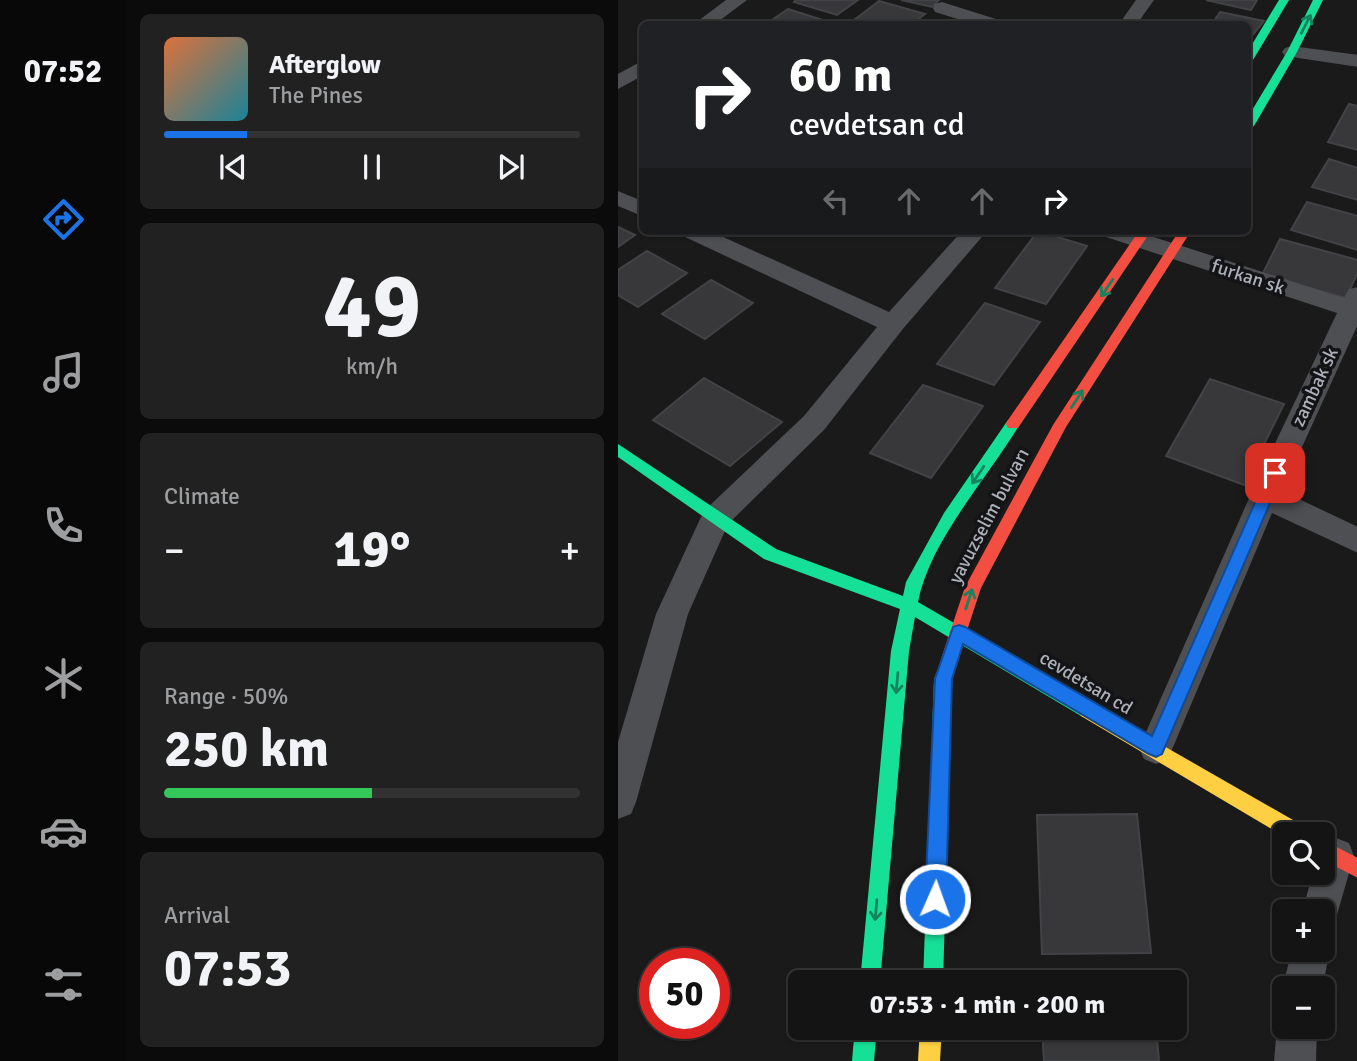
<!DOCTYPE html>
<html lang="en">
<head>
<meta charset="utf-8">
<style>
  :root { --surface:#141414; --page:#212122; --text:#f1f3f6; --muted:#9d9ea0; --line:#333334; --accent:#1a73e8 }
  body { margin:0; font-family:Signika,sans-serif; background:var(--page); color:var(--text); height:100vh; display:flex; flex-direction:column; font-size:26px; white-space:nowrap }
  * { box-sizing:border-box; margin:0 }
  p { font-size:23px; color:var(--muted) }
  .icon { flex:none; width:38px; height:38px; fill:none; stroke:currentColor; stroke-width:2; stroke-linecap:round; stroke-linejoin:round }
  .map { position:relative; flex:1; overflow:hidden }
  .panel { display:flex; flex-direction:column; gap:14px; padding:14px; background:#0b0b0b; width:492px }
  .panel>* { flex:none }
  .guide { position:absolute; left:21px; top:21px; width:612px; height:214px; border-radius:10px; box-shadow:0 2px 5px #0004,0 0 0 2px var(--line); background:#202124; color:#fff; overflow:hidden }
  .fabs { position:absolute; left:654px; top:822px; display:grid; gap:14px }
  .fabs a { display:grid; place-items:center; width:63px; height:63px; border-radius:10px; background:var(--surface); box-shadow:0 2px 5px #0004,0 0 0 2px var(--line); font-size:35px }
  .speed { position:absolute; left:21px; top:948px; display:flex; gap:14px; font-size:35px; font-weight:700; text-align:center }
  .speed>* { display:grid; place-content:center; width:91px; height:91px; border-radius:50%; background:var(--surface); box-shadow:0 2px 5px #0004,0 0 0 2px var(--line); line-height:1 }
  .speed .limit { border:10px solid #d22; background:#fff; color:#111 }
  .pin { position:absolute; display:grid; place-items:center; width:60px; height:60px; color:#fff; margin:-30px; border-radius:14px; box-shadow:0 4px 10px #0006 }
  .me { position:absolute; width:77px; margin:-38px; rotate:2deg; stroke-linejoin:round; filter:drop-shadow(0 0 5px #0008) }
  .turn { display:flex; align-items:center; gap:24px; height:147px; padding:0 35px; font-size:32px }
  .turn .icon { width:91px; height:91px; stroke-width:2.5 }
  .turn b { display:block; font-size:49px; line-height:60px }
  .lanes { display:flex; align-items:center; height:66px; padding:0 35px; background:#0003; justify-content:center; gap:35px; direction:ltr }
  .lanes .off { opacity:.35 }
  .big { font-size:52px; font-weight:800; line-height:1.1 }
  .panel .tile { flex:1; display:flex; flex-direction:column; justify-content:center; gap:10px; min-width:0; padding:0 24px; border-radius:10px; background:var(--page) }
  .panel .dial { align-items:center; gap:0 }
  .dial b { font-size:91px; line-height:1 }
  .song { display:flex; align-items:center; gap:21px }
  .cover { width:84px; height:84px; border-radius:10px; background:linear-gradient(135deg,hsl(20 70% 55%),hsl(190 70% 35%)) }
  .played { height:7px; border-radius:4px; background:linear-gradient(90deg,var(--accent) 20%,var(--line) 20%) }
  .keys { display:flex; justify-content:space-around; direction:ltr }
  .heat { display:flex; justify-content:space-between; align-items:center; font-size:38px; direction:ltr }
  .charge { height:10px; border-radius:5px; background:linear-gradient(90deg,#34c759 50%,var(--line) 0) }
  .trip { position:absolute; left:170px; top:970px; width:399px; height:70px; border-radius:10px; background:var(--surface); box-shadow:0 2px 5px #0004,0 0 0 2px var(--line); font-weight:800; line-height:70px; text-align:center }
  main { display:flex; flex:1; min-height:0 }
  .menu { display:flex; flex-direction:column; width:126px; justify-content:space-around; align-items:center; background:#080808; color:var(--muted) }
  .menu .icon { width:49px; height:49px }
  .menu .on { color:var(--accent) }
  .menu b { font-size:32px; color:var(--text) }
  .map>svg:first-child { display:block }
  .building { fill:#38383a; stroke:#424346; stroke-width:2 }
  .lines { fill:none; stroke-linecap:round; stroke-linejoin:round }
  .street { fill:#4e4f53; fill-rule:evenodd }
  .fast { fill:#16e098; fill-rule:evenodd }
  .slow { fill:#ffcf43; fill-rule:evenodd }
  .jam { fill:#f24e42; fill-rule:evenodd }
  .oneway { stroke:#15845e }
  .route { fill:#1a73e8; stroke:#114b97; stroke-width:2 }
  .labels { text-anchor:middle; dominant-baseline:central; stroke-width:7; stroke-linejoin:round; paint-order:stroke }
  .street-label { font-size:19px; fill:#acb0ba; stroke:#141416 }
</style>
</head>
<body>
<main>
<nav class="menu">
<b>07:52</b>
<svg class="icon on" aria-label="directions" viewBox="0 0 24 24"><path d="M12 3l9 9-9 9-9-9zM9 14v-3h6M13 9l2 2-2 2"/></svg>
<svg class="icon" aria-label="music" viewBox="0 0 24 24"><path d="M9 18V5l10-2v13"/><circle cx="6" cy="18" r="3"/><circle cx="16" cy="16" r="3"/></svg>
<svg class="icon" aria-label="phone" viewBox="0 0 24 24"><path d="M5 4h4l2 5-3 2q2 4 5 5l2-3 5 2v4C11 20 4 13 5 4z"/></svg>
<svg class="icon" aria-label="climate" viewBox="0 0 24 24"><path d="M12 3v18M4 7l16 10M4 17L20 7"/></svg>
<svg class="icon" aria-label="car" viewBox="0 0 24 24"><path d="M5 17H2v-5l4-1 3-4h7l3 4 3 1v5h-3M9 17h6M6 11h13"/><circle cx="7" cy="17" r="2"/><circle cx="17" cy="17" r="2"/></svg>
<svg class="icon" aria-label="filters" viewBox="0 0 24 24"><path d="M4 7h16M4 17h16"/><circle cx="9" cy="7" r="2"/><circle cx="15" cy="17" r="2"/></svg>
</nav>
<section class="panel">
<div class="tile">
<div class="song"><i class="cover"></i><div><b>Afterglow</b><p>The Pines</p></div></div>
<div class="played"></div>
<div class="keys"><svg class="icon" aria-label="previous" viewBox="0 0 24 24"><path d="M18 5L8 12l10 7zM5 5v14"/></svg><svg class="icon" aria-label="pause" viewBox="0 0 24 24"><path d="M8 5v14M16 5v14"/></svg><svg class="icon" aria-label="next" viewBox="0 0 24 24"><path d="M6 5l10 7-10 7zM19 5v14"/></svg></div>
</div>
<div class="tile dial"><b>49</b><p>km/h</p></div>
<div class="tile"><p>Climate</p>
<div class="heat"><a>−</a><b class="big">19°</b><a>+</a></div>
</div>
<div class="tile"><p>Range · 50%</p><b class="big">250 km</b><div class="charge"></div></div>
<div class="tile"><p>Arrival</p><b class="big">07:53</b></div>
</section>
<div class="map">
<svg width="740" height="1061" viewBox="0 0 740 1061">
  <rect width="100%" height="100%" fill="#1a1a1a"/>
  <path class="building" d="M178,0H240L219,15L176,2Z
    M283,0H321L314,7Z
    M588,0H639L633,10Z
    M261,1L307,14L294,24H251L236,20Z
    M170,9L214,23L148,24Z
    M602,12L646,21L630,41V24H594Z
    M731,104L740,106V150L710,142Z
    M711,159L740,168V200L694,187Z
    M689,202L740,216V250L673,230Z
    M0,227L17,235L0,247Z
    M420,231L469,246L428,304L377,288Z
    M662,239L740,260V272L728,298L644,275Z
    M29,251L69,273L20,307L0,295V270Z
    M93,280L135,303L87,339L44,314Z
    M367,303L422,322L376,385L319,364Z
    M86,378L164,422L112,466L35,420Z
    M592,379L666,404L626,485L548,456Z
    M305,385L365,406L313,478L252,453Z
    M519,814L533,953L424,954L419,815Z
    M424,1027H538L541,1061H426Z"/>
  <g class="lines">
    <path class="street" d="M108,0H129L97,24H76Z
      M518,0H536L519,24H501Z
      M324,2L381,20L383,24H356L317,12L315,8L317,4Z
      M674,46L740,55V67L667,56L664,52L667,48Z
      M24,61V76L0,89V74Z
      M0,191L24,201V216L0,206Z
      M61,231H92L271,312L344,231H369L284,330L206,430L110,524L70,614L18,802L13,814L0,819V742L38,614L83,517L88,509L186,416L259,327L65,236Z
      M481,231H517L726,298L731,289L740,287V324L664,491L740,527V553L654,513L550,759L538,764L526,759L521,748L632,496L719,313L485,236Z
      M718,838L731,843L736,856L716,925L705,930V912H684L695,873H705V843Z
      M705,936L712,950L704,989H667V995L664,989L674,950H705Z
      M667,1012V1027H699L698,1061H656L659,1027Z"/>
    <path class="fast" d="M661,0H671L635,60L630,63V51Z
      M695,0H705L679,52L636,126L630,129V117L669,52Z
      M395,419L402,424C370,478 312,540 300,602L475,704L478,710L475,716L469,718L463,716L297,617L291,651L262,982H242L273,651L282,609L146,559L0,457V444L158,549L285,596L288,582L326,513L390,420Z
      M332,652L338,654L341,659L334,679L325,982H305L316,679L326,654Z
      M237,1027H259L256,1061H234Z"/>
    <path class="slow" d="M469,702L689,828L692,835L667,837L463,716L460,710L463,704Z
      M302,1027H324L322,1061H300Z"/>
    <path class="jam" d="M521,231H533L400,428H390L388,424L390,420Z
      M561,231H573L448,427L363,588L338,664L332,666L326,664L323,659L347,587L435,425Z
      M705,840L740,858V878L705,860Z"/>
  </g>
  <defs><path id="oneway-shaft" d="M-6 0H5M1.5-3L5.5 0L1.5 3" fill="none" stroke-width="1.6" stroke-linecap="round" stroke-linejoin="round" transform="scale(1.75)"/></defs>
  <g class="oneway">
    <use href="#oneway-shaft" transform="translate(688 24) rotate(-63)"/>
    <use href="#oneway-shaft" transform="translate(489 288) rotate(124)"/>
    <use href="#oneway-shaft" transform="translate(459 399) rotate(-57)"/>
    <use href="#oneway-shaft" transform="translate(360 475) rotate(124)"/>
    <use href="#oneway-shaft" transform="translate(351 599) rotate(-72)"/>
    <use href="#oneway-shaft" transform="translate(279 683) rotate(95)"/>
    <use href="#oneway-shaft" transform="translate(258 910) rotate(95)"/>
  </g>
  <path class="route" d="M657,467L665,473L544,754L538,757L531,754L345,644L334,679L328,899L325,906L317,909L310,906L307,899L317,679L335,627L341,625L347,627L534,736L650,473Z"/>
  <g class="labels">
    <g class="street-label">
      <text transform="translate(630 277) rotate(18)">furkan sk</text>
      <text transform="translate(697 387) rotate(-65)">zambak sk</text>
      <text transform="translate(371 516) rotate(-62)">yavuzselim bulvarı</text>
      <text transform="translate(468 683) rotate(31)">cevdetsan cd</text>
    </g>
  </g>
</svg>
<div class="fabs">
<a><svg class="icon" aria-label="search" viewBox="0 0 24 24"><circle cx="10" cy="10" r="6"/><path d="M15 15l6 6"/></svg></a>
<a>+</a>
<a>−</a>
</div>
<div class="speed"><div class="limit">50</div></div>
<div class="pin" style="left:657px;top:473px;background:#d93025"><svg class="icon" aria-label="arrive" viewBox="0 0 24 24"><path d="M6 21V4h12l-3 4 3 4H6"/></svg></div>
<svg class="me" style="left:317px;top:899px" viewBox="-20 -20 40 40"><circle r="17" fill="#1a73e8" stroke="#fff" stroke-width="3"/><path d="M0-11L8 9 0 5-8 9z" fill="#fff"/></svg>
<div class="trip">07:53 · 1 min · 200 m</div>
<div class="guide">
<div class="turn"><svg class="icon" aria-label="right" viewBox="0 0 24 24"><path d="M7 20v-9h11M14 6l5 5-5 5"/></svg><div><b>60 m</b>cevdetsan cd</div></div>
<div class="lanes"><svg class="icon off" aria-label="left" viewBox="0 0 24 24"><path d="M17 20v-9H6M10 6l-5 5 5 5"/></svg><svg class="icon off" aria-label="ahead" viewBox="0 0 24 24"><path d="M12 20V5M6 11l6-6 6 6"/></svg><svg class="icon off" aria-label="ahead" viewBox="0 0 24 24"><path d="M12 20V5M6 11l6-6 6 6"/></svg><svg class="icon" aria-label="right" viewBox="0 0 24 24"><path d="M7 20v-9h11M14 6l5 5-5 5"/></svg></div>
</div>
</div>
</main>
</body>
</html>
